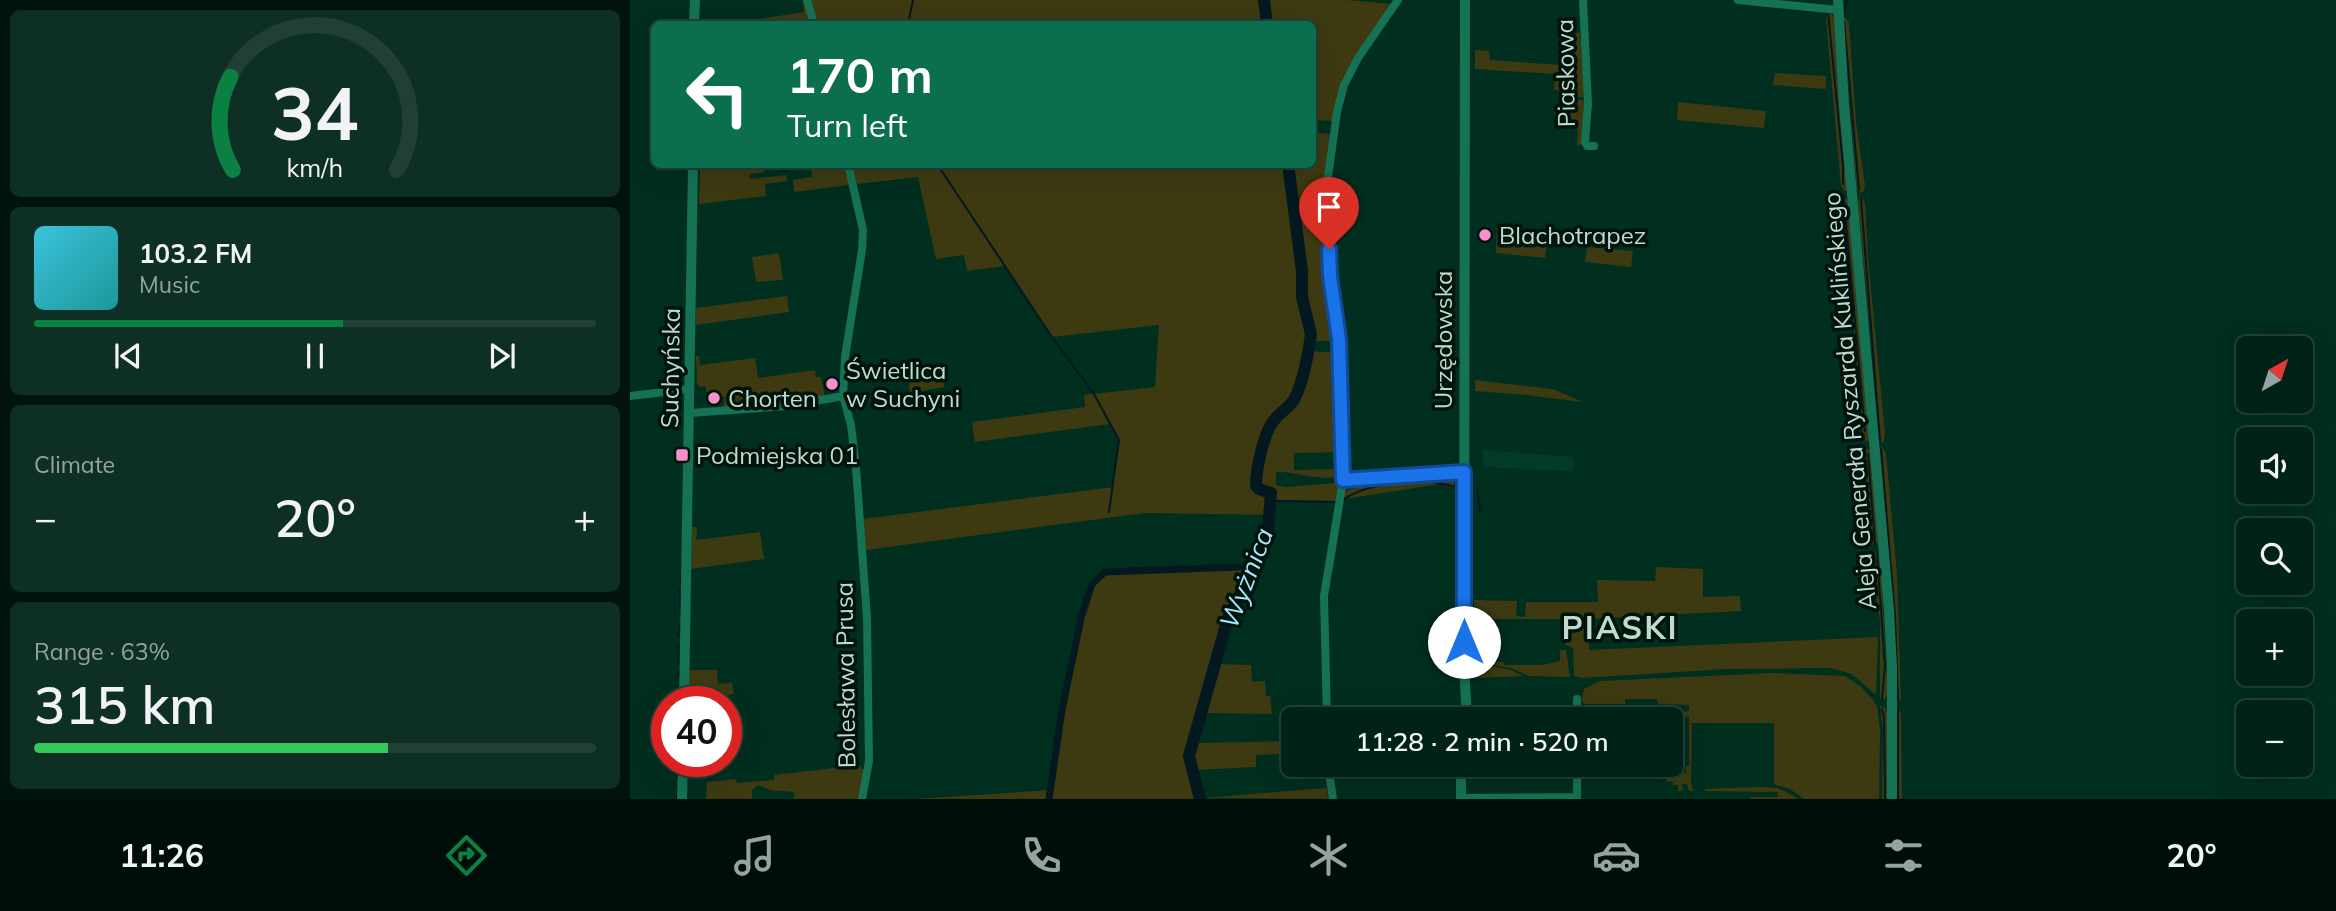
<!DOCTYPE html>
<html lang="en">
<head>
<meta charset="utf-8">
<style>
  :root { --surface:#002217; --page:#0e2f24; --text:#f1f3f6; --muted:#95a4a1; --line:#223f36; --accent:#0b8043 }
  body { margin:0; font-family:Mulish,sans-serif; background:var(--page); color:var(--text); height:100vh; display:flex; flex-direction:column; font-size:26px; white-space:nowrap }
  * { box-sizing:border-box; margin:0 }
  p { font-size:23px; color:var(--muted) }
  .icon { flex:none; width:38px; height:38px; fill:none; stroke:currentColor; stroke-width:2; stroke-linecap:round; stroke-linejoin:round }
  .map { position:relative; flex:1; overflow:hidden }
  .details { display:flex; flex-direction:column; gap:10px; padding:10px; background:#00130d; width:630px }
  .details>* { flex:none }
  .guide { position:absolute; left:21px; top:21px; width:665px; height:147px; border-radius:10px; box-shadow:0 7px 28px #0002,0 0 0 2px var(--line); background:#0b6e4f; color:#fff; overflow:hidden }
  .needle { width:46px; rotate:39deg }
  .tools { position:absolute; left:1606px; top:336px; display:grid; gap:14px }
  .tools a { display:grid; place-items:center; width:77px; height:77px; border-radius:10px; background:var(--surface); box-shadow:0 7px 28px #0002,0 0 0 2px var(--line); font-size:35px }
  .speed { position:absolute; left:21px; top:686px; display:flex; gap:14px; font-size:35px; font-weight:700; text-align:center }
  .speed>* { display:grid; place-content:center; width:91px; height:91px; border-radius:50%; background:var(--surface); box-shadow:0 7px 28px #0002,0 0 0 2px var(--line); line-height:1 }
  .speed .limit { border:10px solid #d22; background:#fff; color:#111 }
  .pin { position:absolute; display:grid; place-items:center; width:60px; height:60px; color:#fff; margin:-72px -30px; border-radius:50% 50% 50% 0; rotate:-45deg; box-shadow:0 0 7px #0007 }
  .pin .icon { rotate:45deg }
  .me { position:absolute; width:77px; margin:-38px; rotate:0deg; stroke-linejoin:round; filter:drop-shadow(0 0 5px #0008) }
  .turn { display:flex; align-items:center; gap:24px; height:147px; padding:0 21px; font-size:32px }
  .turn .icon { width:91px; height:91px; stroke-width:2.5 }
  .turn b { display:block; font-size:49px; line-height:60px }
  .big { font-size:52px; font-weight:600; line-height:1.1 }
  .details .tile { flex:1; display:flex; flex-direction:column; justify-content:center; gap:10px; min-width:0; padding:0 24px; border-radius:10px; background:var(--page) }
  .details .dial { align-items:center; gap:0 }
  .dial svg { height:182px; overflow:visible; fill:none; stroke:var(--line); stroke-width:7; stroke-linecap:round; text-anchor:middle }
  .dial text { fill:var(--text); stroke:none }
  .song { display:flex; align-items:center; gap:21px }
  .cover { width:84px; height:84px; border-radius:10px; background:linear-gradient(135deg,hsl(190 70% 55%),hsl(180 70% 35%)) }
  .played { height:7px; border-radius:4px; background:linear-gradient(90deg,var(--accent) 55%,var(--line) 55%) }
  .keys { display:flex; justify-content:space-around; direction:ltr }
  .heat { display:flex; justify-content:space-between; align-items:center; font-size:38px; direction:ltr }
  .charge { height:10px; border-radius:5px; background:linear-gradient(90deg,#34c759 63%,var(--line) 0) }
  .trip { position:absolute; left:651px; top:707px; width:402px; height:70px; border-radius:10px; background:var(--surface); box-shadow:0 7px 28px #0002,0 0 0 2px var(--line); font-weight:600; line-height:70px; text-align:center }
  .menu { display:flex; height:112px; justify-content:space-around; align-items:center; background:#000e09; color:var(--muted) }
  .menu .icon { width:49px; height:49px }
  .menu .on { color:var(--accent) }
  .menu b { font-size:32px; color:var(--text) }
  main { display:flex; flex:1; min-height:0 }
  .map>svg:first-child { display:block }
  .built { fill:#043a29 }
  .green { fill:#3d3a12 }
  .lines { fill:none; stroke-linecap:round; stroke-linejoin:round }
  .stream { stroke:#041820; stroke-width:2 }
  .canal { stroke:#041820; stroke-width:7 }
  .river { stroke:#041820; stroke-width:12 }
  .minor { stroke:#167254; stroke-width:8 }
  .tertiary { stroke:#167254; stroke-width:10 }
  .route-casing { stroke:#114b97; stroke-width:18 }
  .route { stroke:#1a73e8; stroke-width:12 }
  .poi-dot { fill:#f890cb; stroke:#00140b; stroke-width:2.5 }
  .labels { text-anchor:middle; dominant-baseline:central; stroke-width:7; stroke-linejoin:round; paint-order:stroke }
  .street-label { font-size:24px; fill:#bfdbce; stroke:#00140b }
  .poi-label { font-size:24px; fill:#bfdbce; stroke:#00140b; text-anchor:start }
  .water-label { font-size:26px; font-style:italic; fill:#a6e5ff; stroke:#00140b }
  .district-label { font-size:32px; font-weight:bold; letter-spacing:2px; fill:#bfdbce; stroke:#00140b }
</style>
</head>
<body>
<main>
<section class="details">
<div class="tile dial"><svg viewBox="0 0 100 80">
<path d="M14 69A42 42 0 1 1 86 69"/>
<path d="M14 69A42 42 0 0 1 13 28" stroke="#0b8043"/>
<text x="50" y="56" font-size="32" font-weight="700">34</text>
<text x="50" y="72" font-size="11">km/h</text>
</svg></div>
<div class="tile">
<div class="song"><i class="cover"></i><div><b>103.2 FM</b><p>Music</p></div></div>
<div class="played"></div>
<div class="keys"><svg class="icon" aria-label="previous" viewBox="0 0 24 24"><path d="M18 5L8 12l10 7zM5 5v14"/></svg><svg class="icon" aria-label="pause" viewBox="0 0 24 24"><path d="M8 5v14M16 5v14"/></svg><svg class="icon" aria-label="next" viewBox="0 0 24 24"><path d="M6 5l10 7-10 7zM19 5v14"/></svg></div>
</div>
<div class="tile"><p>Climate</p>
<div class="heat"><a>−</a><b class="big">20°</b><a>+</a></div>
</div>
<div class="tile"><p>Range · 63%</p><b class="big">315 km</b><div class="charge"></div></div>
</section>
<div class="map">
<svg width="1706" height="799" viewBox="0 0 1706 799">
  <rect width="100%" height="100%" fill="#002e1f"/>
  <path class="built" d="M853,450L944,457L943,471L853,467Z"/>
  <path class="green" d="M173,0L181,24H122V20L174,12Z
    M180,0H716L763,4L712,79L703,121L683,120L682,24H275V20L188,24Z
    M1198,12L1203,15L1205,24L1218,189L1215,191L1211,186L1196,19Z
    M1213,18H1216L1219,23L1226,122L1235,185L1234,191L1231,193L1227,190Z
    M950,32L955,95L953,97H944V91L924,90L925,74L845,69V50L859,51L860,60L945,66L946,33Z
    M1145,73L1196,76V89L1143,85Z
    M944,99L954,100L953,143L947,146L948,132L945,120L926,118L924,115L925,107L943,109Z
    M1048,102L1136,111L1134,128L1047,120Z
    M683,132L700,134L695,187L708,341H682L680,351L709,353L711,452L664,453V470L706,469L710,472V476C690,482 667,471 646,472V485L656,487L705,483L709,487L708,501L644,500L642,515L515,513L236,550L233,519L483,487L489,440L480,424L345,442L342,422L455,407L454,395L525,387L529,325L422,337L374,266L337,271L334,255L306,259L288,177L227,184L222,170L271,164H682Z
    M70,165H134L135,172L120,174V179L156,175L157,181L135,184L136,196L69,204Z
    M180,165H215L219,185L164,192L163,180L182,177Z
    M1230,197L1235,202L1238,259L1255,433L1254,441L1251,443L1228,202Z
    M1216,199L1219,201L1241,438L1237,442L1233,437L1213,203Z
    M867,228L888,230V240L917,243L915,258L866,253Z
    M957,247L1003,251L1001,267L955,262Z
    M149,253L153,280L126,282L122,257Z
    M157,296L159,312L66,325V308Z
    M66,356H69L70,365L125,358L128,378L185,370L186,377H191L195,398L157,405L93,408L95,397H91L90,391L76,392V386L70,387L67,384Z
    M312,372L314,387L280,393L278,377Z
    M845,380L923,389L953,402L896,395L845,391Z
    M1252,447L1256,453L1267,574L1271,699L1268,703L1249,449Z
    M1237,448L1241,452L1249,543L1240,545L1239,542V499L1233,454Z
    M716,459L718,473L823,467V470L718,476L715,473Z
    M824,476V489L811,484L714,499L703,570L701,569L714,494L716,491L743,481Z
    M62,527H67L66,540L130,532L134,559L61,569Z
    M1243,551L1250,555L1258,695L1255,699H1250V621L1240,555Z
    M622,567L595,619L557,756L569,799H286L421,790L432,710L451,618L462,584L475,572Z
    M1026,567L1073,569V597L1110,596L1111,611L958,619L959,650L1248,637L1246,695L1222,674L1200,668L1096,669L952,678L944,676L943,648L936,645L937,619H844V600L887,601L886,616L895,617L896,602H968L967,580L1025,581Z
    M930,650H936L940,677L899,676L881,668L844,662H873L874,665H912L930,661Z
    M587,664L621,665L622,682L635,681L636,696H640L642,714L573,713Z
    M851,664L881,670L893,676L844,678L845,665Z
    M58,670H87L88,684L102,683L104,694L58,702Z
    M1141,673L1215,676L1230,686L1243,700L1247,706L1250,730L1249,799H1174L1160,789L1144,784V723H1062L1061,783L1063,791H1059L1057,784H1052L1053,791H1048V785H1043V782L1037,781L1036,778H1029L1049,770V773H1056V766H1059V717H1054V712L1059,711V705L1028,704L1027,699H995V704H955L951,701L954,689L970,681Z
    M1250,706L1255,708L1258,715V799H1252L1253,729Z
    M1268,708L1271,713L1272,799H1266Z
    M663,741V754L626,755V767L565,770L561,756L564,743Z
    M229,765L234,771L230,799H164V792L140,790L128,785L122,790V799H76L77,782L106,779L107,783L144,780V775Z
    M1128,787L1148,788L1169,799H1121L1120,797H1148V792L1075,791V789Z
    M697,788L698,799L572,798Z"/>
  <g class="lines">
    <path class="stream" d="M1198,12L1213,165V184
      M1214,13L1217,0
      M1214,21L1229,190
      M278,24L283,0
      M307,164L422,337L464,394L489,440L479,512
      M1231,199L1250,441
      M1214,200L1235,431
      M1251,449L1265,616L1268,701
      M1238,454L1245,544
      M759,473L811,469
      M847,490L850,512
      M714,499C741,482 794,476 824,487
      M641,501L707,502
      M1247,554L1255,666L1252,699
      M51,582V576
      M50,615V589
      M49,637L50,623
      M49,664V646
      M49,671V676
      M49,702V686
      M1252,709L1254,717L1255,799
      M1268,709V799
      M47,780V769
      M47,799L48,787"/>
    <path class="canal" d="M615,567H624
      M419,799L432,710L451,618L462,584L475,572L608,567"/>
    <path class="river" d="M634,0L637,24
      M570,799L559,756L598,618L637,540L641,493L629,489L626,486C626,469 634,430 646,418C652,411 660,407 665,398C674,379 678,356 681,334L672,297V271L658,164"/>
    <path class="minor" d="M177,0L184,24
      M953,0L958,103L955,142L957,146H964
      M1108,0L1208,10
      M218,164L233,230L232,250L215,357L213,396L221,425L226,468L237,618L239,761L232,799
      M0,396L60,389
      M60,413L158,406L213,396
      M713,480L834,473
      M947,699V719
      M697,719L694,596L713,480L709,339L700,276L697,195L698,177L707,112L714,85L728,58L768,0
      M698,765L703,799
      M947,765V799
      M831,798L947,797"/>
    <path class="tertiary" d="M835,0L834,666L837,719
      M1208,0L1214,104L1259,610L1262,668V799
      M64,24L65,0
      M54,702L63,164
      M831,765V799
      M52,799L53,761"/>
  </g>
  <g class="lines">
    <defs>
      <path id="route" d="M699,249L700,276L709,339L713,480L834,472V642"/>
    </defs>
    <use href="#route" class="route-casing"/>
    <use href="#route" class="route"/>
  </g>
  <g class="poi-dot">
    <circle cx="855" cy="235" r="7"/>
    <circle cx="202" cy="384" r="7"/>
    <circle cx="84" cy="398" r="7"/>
    <rect x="45" y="448" width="14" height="14" rx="3.5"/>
  </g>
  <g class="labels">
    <g class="street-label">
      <text transform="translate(935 73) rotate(-91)">Piaskowa</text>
      <text transform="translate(813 340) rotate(-90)">Urzędowska</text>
      <text transform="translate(40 368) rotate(-89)">Suchyńska</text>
      <text transform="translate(1219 401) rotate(-95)">Aleja Generała Ryszarda Kuklińskiego</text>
      <text transform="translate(215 675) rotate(-91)">Bolesława Prusa</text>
    </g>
    <g class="poi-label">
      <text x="869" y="235">Blachotrapez</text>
      <text x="216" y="370">Świetlica<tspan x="216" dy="28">w Suchyni</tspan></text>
      <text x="98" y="398">Chorten</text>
      <text x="66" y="455">Podmiejska 01</text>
    </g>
    <g class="water-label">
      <text transform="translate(616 578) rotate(-69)">Wyżnica</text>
    </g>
    <g class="district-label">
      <text x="990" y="627">PIASKI</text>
    </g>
  </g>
</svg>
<div class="tools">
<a><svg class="needle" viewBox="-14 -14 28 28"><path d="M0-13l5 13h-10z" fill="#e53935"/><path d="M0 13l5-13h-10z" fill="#95a4a1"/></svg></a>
<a><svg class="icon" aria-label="sound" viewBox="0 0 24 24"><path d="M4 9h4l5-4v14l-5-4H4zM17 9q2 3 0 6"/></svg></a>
<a><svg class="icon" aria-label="search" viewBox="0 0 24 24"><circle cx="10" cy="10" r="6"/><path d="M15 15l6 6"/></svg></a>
<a>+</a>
<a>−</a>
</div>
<div class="speed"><div class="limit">40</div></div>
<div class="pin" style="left:699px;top:249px;background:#d93025"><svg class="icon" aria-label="arrive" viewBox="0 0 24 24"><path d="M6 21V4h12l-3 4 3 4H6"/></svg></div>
<svg class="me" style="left:834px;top:642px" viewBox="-20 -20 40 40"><circle r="19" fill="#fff"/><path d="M0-13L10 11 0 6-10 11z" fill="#1a73e8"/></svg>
<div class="trip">11:28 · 2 min · 520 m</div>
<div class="guide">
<div class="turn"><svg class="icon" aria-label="left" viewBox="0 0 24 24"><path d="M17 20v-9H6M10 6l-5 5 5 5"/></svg><div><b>170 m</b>Turn left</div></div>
</div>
</div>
</main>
<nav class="menu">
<b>11:26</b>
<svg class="icon on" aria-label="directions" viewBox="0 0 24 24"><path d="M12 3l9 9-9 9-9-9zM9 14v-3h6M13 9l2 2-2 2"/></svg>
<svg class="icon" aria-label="music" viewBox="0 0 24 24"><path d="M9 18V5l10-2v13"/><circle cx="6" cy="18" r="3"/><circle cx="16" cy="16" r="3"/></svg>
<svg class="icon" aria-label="phone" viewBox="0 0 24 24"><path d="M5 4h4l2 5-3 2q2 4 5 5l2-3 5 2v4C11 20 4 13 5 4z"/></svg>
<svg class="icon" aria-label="climate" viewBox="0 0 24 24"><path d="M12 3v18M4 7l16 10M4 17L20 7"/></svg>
<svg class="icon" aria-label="car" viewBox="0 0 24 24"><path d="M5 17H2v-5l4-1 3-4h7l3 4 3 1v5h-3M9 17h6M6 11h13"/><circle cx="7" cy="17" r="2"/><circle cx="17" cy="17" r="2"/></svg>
<svg class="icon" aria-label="filters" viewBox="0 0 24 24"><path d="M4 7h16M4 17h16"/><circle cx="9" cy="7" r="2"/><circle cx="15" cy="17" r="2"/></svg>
<b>20°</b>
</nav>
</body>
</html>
